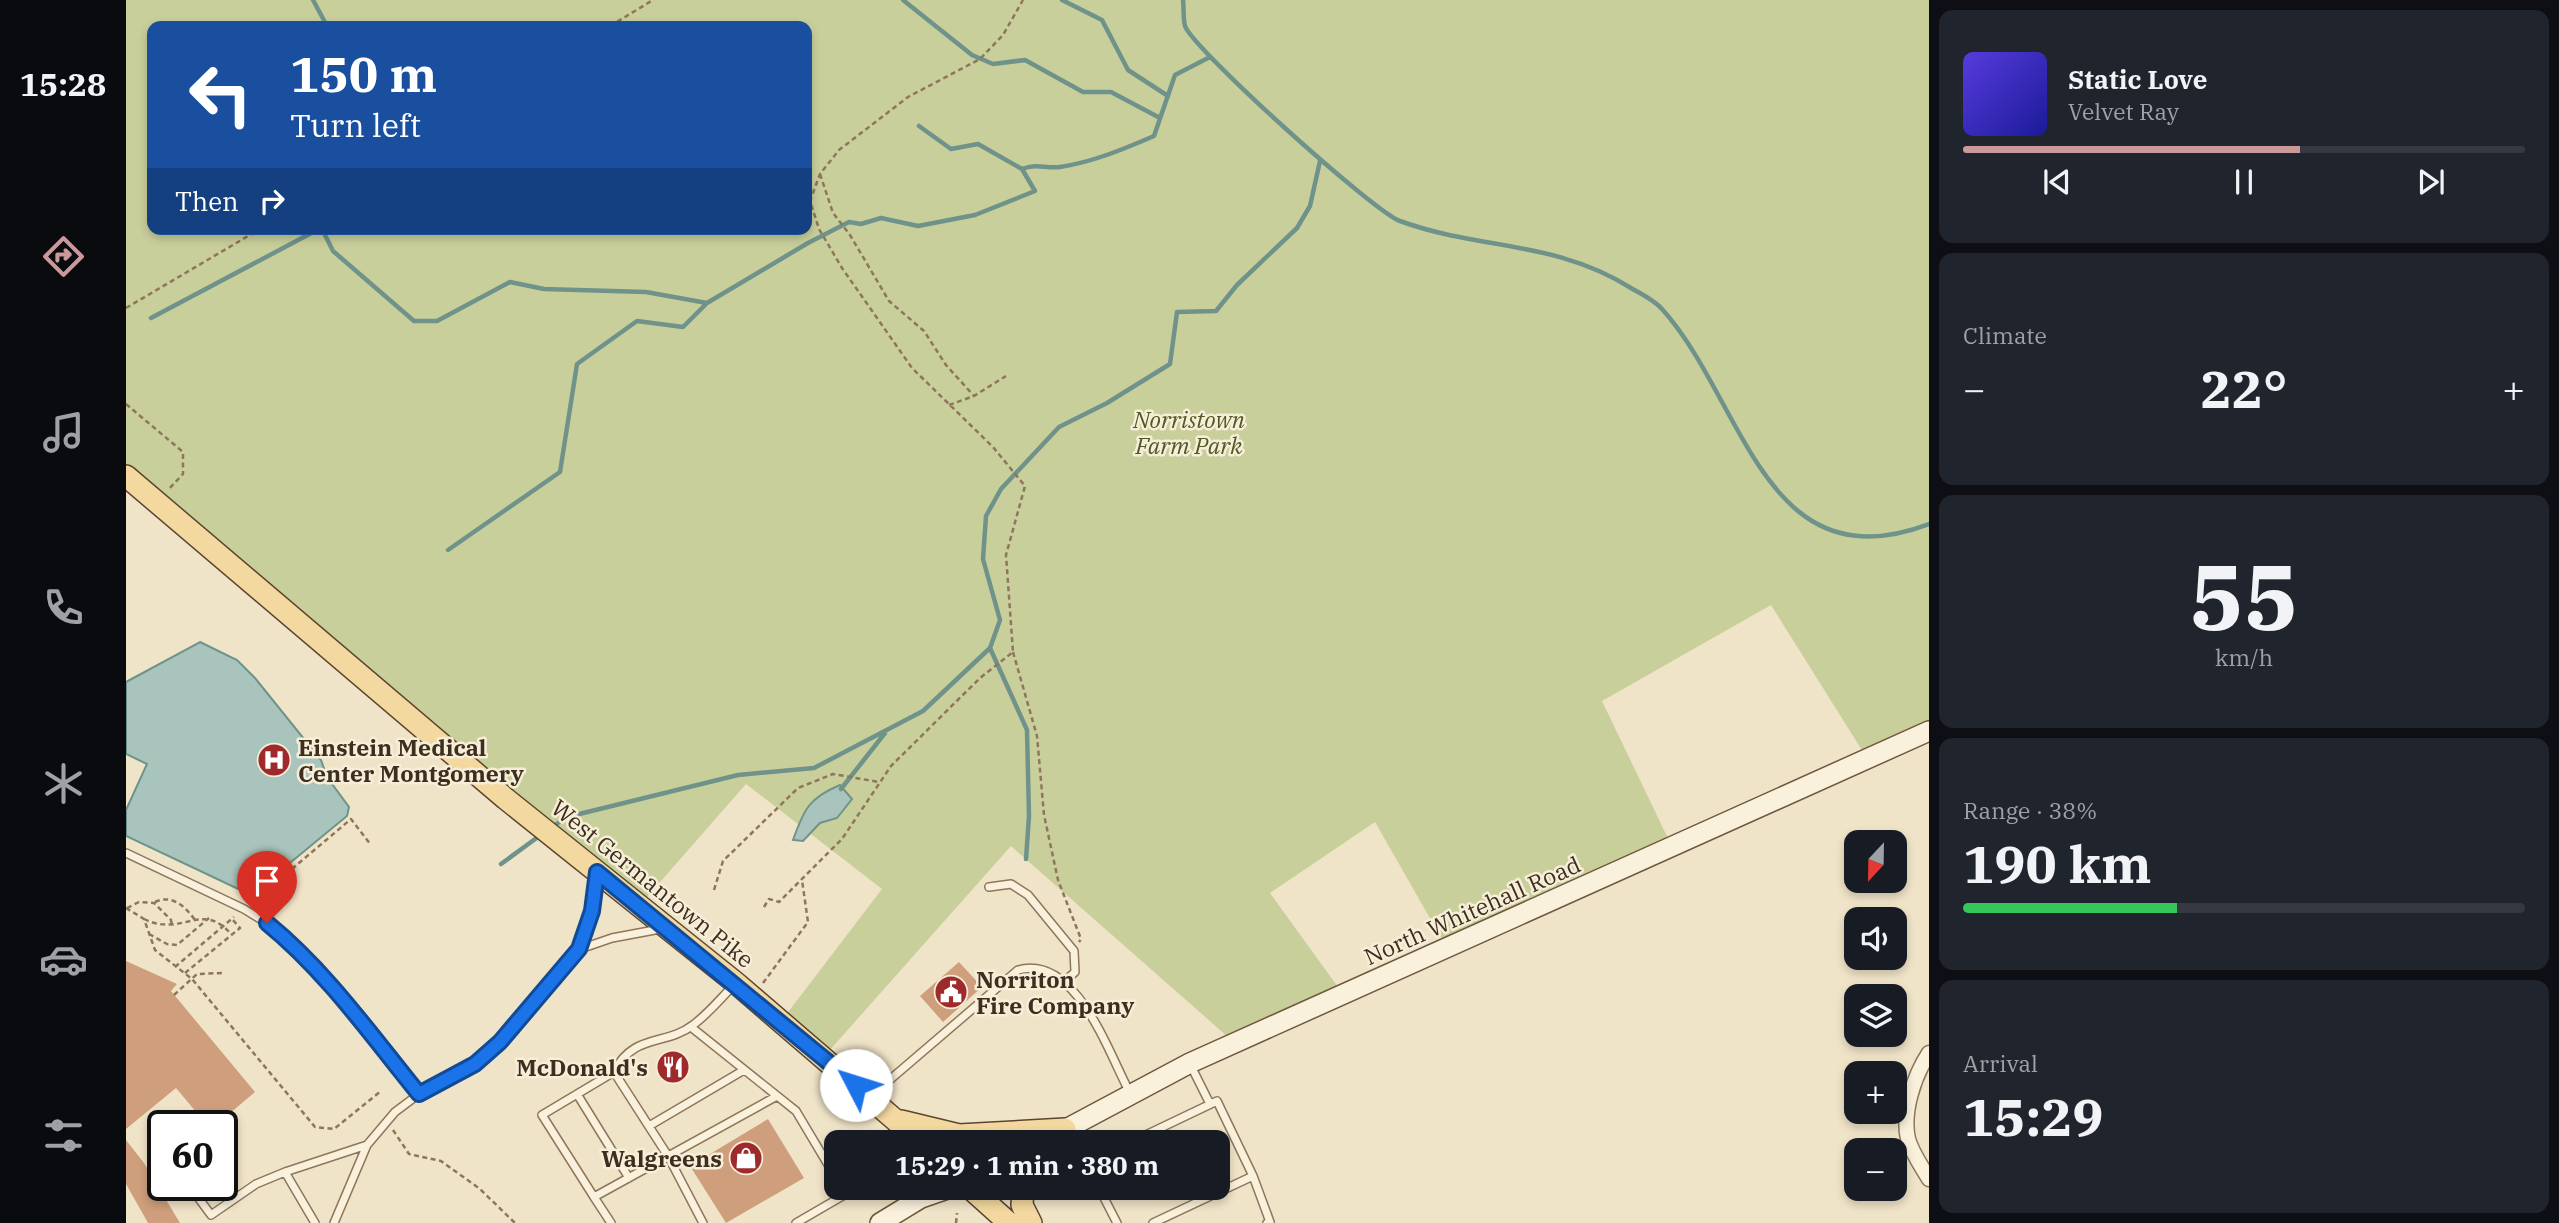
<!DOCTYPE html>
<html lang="en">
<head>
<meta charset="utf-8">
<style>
  :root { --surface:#171b24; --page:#20242c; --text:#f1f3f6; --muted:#9ea1a6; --line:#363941; --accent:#cc999b }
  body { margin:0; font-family:"IBM Plex Serif",serif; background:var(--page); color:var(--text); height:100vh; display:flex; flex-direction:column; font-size:26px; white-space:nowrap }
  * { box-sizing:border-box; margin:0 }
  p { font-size:23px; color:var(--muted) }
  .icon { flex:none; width:38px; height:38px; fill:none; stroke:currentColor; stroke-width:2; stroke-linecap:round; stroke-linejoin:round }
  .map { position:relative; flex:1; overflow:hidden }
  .panel { display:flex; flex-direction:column; gap:10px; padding:10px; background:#0d0f14; width:630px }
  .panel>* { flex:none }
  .top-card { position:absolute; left:21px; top:21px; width:665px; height:214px; border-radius:14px; box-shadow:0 4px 10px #0003; background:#1a4fa0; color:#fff; overflow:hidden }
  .needle { width:46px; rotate:202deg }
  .fabs { position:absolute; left:1718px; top:830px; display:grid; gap:14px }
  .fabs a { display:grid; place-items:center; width:63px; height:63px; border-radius:14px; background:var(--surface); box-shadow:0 4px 10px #0003; font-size:35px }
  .speed { position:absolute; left:21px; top:1110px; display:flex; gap:14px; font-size:35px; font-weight:700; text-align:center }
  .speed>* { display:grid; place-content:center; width:91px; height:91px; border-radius:50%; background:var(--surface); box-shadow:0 4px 10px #0003; line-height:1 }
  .speed .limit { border:4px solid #111; border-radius:10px; background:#fff; color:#111 }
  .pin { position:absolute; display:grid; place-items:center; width:60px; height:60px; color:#fff; margin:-72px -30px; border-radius:50% 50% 50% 0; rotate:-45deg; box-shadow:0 0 7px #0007 }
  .pin .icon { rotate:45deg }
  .me { position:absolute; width:77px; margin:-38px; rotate:310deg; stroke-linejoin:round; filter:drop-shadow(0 0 5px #0008) }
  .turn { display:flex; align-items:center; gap:24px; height:147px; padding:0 28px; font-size:32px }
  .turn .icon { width:91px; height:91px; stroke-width:2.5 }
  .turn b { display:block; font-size:49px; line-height:60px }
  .then { display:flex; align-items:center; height:66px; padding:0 28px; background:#0003; gap:14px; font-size:26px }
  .big { font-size:52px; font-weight:800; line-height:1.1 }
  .panel .widget { flex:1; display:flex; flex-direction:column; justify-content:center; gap:10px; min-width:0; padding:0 24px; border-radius:14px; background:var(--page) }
  .panel .dial { align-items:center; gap:0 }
  .dial b { font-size:91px; line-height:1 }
  .song { display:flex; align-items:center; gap:21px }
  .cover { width:84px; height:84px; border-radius:10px; background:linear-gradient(135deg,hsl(250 70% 55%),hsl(240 70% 35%)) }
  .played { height:7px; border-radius:4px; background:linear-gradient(90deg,var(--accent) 60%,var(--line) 60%) }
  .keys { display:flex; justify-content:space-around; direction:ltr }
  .heat { display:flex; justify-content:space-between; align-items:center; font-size:38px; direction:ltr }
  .charge { height:10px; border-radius:5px; background:linear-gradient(90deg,#34c759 38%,var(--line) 0) }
  .trip { position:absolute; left:698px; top:1130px; width:406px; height:70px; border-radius:14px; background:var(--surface); box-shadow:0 4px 10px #0003; font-weight:800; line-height:70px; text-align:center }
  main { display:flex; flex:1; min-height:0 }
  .tab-bar { display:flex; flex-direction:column; width:126px; justify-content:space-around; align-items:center; background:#090b0e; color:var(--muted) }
  .tab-bar .icon { width:49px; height:49px }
  .tab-bar .current { color:var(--accent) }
  .tab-bar b { font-size:32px; color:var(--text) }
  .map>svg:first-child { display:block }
  .green { fill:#c9cf9b; fill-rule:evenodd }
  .water { fill:#a9c4bc; stroke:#6f938a; stroke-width:2 }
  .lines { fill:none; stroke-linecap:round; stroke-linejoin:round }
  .stream { stroke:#6f938a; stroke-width:4.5 }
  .building { fill:#cf9f7d }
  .lane-casing { stroke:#8d765c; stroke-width:10 }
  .street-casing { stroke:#8d765c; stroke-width:17 }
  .secondary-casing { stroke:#6f573f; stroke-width:22 }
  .primary-casing { stroke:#5b4430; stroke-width:24 }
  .path { stroke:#8d765c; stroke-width:2.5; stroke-dasharray:5 3.5; stroke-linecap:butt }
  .lane { stroke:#faf1dc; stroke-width:7 }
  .street { stroke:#faf1dc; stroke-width:14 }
  .secondary { stroke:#faf1dc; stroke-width:19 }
  .primary { stroke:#f3d9a0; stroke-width:21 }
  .route-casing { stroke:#114b97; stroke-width:18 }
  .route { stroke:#1a73e8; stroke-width:12 }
  .labels { text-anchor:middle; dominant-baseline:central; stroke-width:5; stroke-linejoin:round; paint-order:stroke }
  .park-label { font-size:23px; font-style:italic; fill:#4d5a26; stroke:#f7eed8 }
  .poi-label { font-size:23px; font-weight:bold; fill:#3d2e20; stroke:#f7eed8; text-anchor:start }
  .street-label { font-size:23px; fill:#3d2e20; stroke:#f7eed8 }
</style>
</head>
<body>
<main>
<nav class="tab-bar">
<b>15:28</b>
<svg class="icon current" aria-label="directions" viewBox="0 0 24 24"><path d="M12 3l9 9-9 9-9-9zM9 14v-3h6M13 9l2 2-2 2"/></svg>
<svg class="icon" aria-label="music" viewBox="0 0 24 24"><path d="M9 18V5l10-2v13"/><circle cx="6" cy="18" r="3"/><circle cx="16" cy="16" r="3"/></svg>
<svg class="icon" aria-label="phone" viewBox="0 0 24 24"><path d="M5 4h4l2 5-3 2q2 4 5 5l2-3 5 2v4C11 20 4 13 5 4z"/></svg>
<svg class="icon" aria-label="climate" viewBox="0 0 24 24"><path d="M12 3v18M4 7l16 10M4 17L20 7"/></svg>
<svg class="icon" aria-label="car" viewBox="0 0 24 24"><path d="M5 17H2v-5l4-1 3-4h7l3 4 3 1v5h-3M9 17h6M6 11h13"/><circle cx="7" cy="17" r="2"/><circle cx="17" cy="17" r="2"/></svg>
<svg class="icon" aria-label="filters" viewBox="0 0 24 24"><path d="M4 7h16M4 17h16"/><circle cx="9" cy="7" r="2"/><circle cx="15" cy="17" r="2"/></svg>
</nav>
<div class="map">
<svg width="1803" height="1223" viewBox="0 0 1803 1223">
  <rect width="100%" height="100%" fill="#f0e4c8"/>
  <path class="green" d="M0,0H1803V737L1744,763L1645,605L1476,701L1550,855L1317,941L1249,822L1144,893L1217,994L1102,1037L885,846L695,1060L656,1020L756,889L620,784L514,905L0,468ZM26,26H681V229H26Z"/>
  <path class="water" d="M74,642L111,660L129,678L195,760L201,777L223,807L221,816L125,895L0,836V810L21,764L0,754V682Z
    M714,785L726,799L711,818L694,823L677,841L667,840C678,809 683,798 714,785Z"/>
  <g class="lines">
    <path class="stream" d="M187,0L201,26
      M777,0L846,55L867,64L899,60L957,92H985L1034,118
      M936,0L976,20L1002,70L1042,96
      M1057,0C1058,8 1057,19 1059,26C1067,49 1248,212 1274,221C1353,250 1429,240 1505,288C1515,294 1528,300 1536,309C1619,401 1638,586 1803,524
      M793,126L825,149L852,144L896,169
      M196,229L207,251L288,321H311L384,282L418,289L520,292L581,303L682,243L723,222L735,224L755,218L792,226L849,215L909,191L896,169C911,163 920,169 934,167C967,162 998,149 1028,136L1049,75L1084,57
      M25,318L193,229
      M322,550L434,472L451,364L511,321L557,327L581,303
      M864,648L901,730L903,816L900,859
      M715,789L759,733
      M426,827L441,817L612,775L688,768L797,711L864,648L874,620L857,559L860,516L875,489L933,427L981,403L1044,364L1051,312L1090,311L1111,285L1171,228L1184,206L1194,161
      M375,864L416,834"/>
  </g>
  <path class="building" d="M0,961L51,984L45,991L129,1092L90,1125H81L50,1088L0,1129Z
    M833,962L856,987L817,1022L794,996Z
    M642,1119L678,1178L600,1223L564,1166Z
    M0,1140L18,1163L54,1223H22L0,1184Z"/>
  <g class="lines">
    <defs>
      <path id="lane" d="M0,853L118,909L147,927L167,944L225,1009L293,1094
        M863,887L885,884L902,895L948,951L949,972L940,980
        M454,949L486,938L534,929
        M565,1027L670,1111L710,1178
        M1064,1064L1084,1104
        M488,1072C507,1033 540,1046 567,1025C582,1014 594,999 607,986
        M451,1094L503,1178
        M746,1095L892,970C950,954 982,1052 1004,1093
        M523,1126L618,1070
        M27,1135L37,1148
        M1003,1143L1091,1101L1127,1176
        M63,1185L85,1215L130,1184L159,1172
        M973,1188L991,1223
        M468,1197L416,1115L488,1072L542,1156L577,1223
        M189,1223L159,1172L241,1145
        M208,1223L241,1145L269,1112L293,1094L349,1064L374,1042L454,949L466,911L470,876
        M485,1223L468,1197L651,1096
        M670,1223L720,1194L717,1188
        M1027,1223L1127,1176L1144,1222L1141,1223"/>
      <path id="street" d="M1803,1053C1788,1076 1776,1112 1782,1139C1786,1153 1796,1167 1803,1179"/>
      <path id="secondary" d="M914,1143L1064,1063L1803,731
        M754,1223L795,1198L824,1188"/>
      <path id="primary" d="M0,476L380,799L610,983L796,1143
        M775,1121L833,1135L939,1129
        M844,1188L883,1223
        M897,1188L896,1205L905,1223"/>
    </defs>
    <use href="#lane" class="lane-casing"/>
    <use href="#street" class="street-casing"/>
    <use href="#secondary" class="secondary-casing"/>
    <use href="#primary" class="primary-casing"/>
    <path class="path" d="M484,26L527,0
      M694,174L707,213L724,235L763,301L798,331L820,365L848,396
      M0,308L134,229
      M0,404L57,452V474L42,490
      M823,405L848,396L880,376
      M887,652L911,736L918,815L932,880L955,939L953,942
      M588,890L597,861L672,788L707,774L753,782
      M29,902C46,894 59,906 69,920
      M127,902L225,819L245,845
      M638,907L643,899L653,902L716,839L765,766L854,678L887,652L880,555L899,486L867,447L786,368L716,268L693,229L684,201L694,174L713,150L782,97L854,59L877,35L897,0
      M0,908L18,919L29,950L66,979L189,1127L208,1129L255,1091
      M1,908L13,902L28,903L45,920L46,926
      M18,919C57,938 75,900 105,934
      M23,934L41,944L51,945L83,918
      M49,967L108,917
      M59,973L114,928L106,919
      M637,983L682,922L676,880
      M48,995L71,974L97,973
      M267,1130L283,1154L315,1161L354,1189L389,1223
      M830,1223L831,1213"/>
    <use href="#lane" class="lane"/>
    <use href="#street" class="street"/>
    <use href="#secondary" class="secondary"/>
    <use href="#primary" class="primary"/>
  </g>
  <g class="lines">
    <defs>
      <path id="route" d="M141,923C200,971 245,1035 293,1094L349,1064L374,1042L453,949L466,911L471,872L730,1085"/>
    </defs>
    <use href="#route" class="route-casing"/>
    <use href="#route" class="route"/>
  </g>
  <defs>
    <symbol id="hospital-disc" viewBox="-11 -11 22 22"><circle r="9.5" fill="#9e2a2b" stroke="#f7eed8"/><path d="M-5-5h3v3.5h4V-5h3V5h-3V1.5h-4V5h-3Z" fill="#fff"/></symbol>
    <symbol id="civic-disc" viewBox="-11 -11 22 22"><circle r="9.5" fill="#9e2a2b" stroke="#f7eed8"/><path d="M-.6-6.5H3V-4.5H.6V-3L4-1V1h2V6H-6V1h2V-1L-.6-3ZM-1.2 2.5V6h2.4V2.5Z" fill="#fff"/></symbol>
    <symbol id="restaurant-disc" viewBox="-11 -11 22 22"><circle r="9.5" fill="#9e2a2b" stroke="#f7eed8"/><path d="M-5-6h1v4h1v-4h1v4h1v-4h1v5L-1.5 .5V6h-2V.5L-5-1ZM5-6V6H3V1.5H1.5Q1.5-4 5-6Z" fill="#fff"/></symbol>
    <symbol id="shop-disc" viewBox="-11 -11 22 22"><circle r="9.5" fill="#9e2a2b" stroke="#f7eed8"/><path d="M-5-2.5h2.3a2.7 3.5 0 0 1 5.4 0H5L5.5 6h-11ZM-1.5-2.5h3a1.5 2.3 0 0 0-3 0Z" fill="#fff"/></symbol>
  </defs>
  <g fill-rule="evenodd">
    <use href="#hospital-disc" x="129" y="741" width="38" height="38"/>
    <use href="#civic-disc" x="806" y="973" width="38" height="38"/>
    <use href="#restaurant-disc" x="528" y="1048" width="38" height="38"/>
    <use href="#shop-disc" x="601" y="1139" width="38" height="38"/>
  </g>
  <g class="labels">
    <g class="park-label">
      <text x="1063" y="419">Norristown<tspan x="1063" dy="26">Farm Park</tspan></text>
    </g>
    <g class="poi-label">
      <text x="172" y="747">Einstein Medical<tspan x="172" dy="26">Center Montgomery</tspan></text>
      <text x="850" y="979">Norriton<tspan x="850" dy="26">Fire Company</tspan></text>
      <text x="522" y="1067" text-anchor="end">McDonald's</text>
      <text x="596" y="1158" text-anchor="end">Walgreens</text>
    </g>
    <g class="street-label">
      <text transform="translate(527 883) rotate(39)">West Germantown Pike</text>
      <text transform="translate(1346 910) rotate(-24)">North Whitehall Road</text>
    </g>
  </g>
</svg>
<div class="fabs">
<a><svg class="needle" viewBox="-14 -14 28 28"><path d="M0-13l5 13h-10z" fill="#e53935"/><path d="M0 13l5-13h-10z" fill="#9ea1a6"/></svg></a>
<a><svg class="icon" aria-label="sound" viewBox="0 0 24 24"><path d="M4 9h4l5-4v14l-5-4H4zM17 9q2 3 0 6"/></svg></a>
<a><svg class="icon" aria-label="layers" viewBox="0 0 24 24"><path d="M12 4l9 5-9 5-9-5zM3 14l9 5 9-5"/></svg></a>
<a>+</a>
<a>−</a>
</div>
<div class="speed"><div class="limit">60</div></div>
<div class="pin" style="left:141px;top:923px;background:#d93025"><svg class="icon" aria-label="arrive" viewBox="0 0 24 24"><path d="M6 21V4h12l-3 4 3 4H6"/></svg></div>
<svg class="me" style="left:730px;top:1085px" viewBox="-20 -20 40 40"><circle r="19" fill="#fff"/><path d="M0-13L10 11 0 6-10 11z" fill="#1a73e8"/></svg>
<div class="trip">15:29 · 1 min · 380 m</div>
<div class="top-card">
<div class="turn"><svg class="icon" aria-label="left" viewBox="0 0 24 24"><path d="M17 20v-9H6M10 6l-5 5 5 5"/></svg><div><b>150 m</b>Turn left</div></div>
<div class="then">Then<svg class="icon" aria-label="right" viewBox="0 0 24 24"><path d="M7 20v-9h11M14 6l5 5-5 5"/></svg></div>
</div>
</div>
<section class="panel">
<div class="widget">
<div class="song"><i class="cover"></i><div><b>Static Love</b><p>Velvet Ray</p></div></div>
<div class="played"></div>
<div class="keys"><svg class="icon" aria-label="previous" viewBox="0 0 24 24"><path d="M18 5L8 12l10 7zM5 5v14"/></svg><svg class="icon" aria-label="pause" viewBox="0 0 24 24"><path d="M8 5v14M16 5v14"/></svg><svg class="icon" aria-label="next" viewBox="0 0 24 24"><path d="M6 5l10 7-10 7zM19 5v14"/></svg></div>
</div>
<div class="widget"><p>Climate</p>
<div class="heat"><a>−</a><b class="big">22°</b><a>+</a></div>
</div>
<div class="widget dial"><b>55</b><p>km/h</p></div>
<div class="widget"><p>Range · 38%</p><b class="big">190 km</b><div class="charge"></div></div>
<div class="widget"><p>Arrival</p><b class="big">15:29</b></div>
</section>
</main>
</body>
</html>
